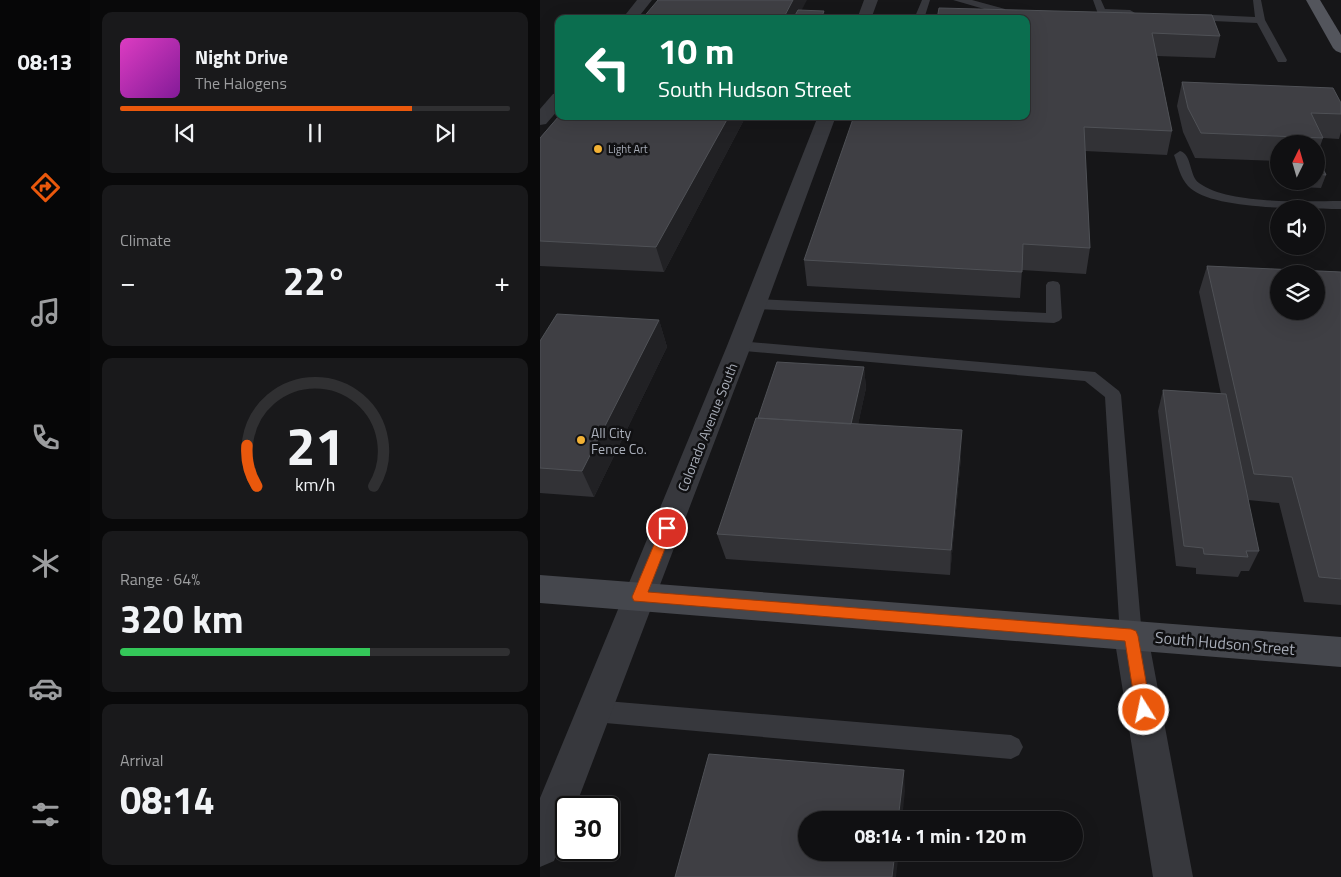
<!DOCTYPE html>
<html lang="en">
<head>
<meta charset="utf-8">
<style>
  :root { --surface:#101012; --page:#19191b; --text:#f1f3f6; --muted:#9c9d9f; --line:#303032; --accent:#ea580c }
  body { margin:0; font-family:"Titillium Web",sans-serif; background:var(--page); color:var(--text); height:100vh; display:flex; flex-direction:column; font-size:19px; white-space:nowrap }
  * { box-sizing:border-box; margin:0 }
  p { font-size:16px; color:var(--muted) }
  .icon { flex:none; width:28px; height:28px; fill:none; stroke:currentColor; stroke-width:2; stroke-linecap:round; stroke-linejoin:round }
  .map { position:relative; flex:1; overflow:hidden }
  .side { display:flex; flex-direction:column; gap:12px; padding:12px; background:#09090a; width:450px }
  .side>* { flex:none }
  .hud { position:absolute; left:15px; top:15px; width:475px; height:105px; border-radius:10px; box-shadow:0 5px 20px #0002,0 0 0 1px var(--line); background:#0b6e4f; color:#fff; overflow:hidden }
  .needle { width:32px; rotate:5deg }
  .controls { position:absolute; left:730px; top:135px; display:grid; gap:10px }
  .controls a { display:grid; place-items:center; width:55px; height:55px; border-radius:50%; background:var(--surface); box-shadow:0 5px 20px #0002,0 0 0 1px var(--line); font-size:25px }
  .speed { position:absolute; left:15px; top:796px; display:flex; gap:10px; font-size:25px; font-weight:700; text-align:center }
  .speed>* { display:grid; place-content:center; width:65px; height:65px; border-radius:50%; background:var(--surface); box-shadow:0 5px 20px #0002,0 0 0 1px var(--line); line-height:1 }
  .speed .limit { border:2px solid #111; border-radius:8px; background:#fff; color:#111 }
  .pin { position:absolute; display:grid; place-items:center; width:42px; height:42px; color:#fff; margin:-21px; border:2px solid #fff; border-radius:50%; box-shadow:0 1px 5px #0007 }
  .me { position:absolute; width:55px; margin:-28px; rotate:350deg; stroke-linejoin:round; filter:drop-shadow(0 0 4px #0008) }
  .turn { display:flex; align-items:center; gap:18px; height:105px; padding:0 20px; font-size:22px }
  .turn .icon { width:65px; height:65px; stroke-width:2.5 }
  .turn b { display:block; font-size:35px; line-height:42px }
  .big { font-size:38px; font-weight:700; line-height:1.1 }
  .side .tile { flex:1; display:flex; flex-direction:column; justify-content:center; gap:8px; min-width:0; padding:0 18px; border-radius:10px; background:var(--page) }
  .side .dial { align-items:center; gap:0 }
  .dial svg { height:130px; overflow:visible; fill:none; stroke:var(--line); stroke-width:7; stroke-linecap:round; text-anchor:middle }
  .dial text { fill:var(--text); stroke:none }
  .song { display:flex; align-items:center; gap:15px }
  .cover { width:60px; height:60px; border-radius:8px; background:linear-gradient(135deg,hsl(310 70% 55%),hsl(290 70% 35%)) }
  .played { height:5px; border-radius:2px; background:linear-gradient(90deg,var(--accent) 75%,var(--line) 75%) }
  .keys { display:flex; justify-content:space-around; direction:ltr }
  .heat { display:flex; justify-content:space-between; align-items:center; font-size:28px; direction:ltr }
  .charge { height:8px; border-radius:4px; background:linear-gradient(90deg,#34c759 64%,var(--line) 0) }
  .trip { position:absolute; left:258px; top:811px; width:285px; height:50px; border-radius:25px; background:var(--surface); box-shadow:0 5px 20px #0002,0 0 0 1px var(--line); font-weight:700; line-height:50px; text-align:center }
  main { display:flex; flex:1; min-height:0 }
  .tabs { display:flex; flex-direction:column; width:90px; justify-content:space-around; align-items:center; background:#060607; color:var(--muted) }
  .tabs .icon { width:35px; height:35px }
  .tabs .on { color:var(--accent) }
  .tabs b { font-size:22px; color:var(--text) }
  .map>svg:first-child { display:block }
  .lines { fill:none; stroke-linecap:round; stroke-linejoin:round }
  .lane { fill:#37383d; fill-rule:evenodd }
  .street { fill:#37383d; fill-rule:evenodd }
  .secondary { fill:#45474d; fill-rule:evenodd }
  .primary { fill:#53555c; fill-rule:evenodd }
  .wall { fill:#323236 }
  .shaded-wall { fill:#212124 }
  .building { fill:#3f3f44; stroke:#4f5156; fill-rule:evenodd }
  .route { fill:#ea580c; stroke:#983908 }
  .poi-dot { fill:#f2b134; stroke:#111113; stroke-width:2 }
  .labels { text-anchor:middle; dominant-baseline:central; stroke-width:5; stroke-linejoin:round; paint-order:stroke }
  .far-poi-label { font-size:11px; fill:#a8adb8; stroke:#111113; text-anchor:start }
  .street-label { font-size:14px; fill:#a8adb8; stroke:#111113 }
  .poi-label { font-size:14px; fill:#a8adb8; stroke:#111113; text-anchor:start }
  .near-street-label { font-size:16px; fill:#a8adb8; stroke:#111113 }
</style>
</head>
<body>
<main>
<nav class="tabs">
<b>08:13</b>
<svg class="icon on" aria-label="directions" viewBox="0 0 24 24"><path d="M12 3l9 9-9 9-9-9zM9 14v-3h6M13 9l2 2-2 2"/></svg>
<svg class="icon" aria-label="music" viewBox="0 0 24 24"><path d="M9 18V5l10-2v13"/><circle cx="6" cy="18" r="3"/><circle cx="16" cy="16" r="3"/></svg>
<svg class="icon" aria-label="phone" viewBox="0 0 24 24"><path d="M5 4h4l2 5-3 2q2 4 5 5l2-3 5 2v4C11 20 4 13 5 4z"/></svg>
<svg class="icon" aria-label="climate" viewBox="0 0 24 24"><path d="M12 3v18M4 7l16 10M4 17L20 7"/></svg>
<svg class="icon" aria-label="car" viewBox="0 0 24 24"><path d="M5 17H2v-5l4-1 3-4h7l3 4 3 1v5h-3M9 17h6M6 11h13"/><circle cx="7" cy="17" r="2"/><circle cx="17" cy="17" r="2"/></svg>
<svg class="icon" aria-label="filters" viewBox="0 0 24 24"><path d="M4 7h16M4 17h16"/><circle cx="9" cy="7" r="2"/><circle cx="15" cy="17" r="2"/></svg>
</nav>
<section class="side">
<div class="tile">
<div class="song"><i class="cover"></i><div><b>Night Drive</b><p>The Halogens</p></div></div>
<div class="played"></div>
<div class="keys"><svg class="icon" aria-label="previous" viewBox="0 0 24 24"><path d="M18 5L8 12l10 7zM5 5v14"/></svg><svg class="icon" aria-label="pause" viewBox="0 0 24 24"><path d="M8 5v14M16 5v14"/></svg><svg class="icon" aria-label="next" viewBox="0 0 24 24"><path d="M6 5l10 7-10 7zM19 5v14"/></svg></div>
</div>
<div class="tile"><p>Climate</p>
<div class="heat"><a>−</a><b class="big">22°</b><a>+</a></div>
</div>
<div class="tile dial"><svg viewBox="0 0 100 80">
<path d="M14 69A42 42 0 1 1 86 69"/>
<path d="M14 69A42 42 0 0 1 8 44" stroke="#ea580c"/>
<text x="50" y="56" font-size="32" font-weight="700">21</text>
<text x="50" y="72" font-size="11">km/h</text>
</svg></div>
<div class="tile"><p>Range · 64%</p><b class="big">320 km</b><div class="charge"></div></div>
<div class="tile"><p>Arrival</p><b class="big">08:14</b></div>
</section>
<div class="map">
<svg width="801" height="877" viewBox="0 0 801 877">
  <rect width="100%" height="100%" fill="#161618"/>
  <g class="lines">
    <path class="lane" d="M382,0H390L384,19H374Z
      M413,0H432L465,9L469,19H459L458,13Z
      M553,0H561L565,9L590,10L595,13L590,16L558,14Z
      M713,0H721L725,20L747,60L746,62H738L717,23L651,20L646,17L651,14L715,17Z
      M640,151C652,154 649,176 659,183C689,205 764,201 801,201V209C767,208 671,211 648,186C640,177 638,166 634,155Z
      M513,281L518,282L520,285L522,318L519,321L514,323L215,309L210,307L208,304L210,301L215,299L506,313V285L508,282Z
      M199,341L555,372L579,391L581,395L602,636L599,643L591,646L583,643L580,636L565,397L545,381L193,350L191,346L193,342Z
      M54,700L471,735L479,739L483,747L479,755L471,759L54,722L46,719L43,711L46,703Z"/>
    <path class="street" d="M97,0H112L97,19H82Z
      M324,0H338L331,19H317Z
      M19,93V109L6,124L0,125V109L13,94Z
      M278,116H296L211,346L35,808H26C26,831 23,840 14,861L0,867V798L187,346Z
      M591,621L603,625L608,636L653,877H613L574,636L579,625Z"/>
    <path class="secondary" d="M0,575L801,637V667L0,603Z"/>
    <path class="primary" d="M766,0H780L801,35V53L796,51L793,48Z"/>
  </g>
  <path class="wall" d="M486,19L680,36L675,58L617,56L632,131L627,155L545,151L550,248L546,274L482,270L480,298L267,286L264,260L486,116Z
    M642,82L801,103V132L799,139L783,138L777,155L786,175L781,188L760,187L757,181H776V144H739V161L655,158L643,132L637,106Z
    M19,116H206L124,272L0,266V138Z
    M667,266L801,272V605L764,602L739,503L708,500L719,551L709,571H701L698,577L656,574V568L636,566L618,411L623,390L681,394L659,292Z
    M119,320L127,347L54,497L0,493V341Z
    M324,367L326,388L318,424L421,457L410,575L186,559L177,534L218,418Z"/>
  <path class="shaded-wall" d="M253,0H267L257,19H243Z
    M284,11L285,17L284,19H281Z
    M189,116H206L124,272L116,247Z
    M119,320L127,347L54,497L42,471Z
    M324,367L326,388L313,448L310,428Z
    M422,430L421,457L410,575L411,550Z
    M364,770L365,791L362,820H358Z
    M355,852H359L356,877H352Z"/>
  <path class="building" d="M118,0H253L243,19H102Z
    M399,8L672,15L680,36L612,33L632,131L544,127L550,248L483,244L482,272L264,260L314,116H486V19H397Z
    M258,10L284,11L281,19H253Z
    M642,82L793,88L801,103V114L771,113L783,138L661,133L648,108Z
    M19,116H189L116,247L0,241V138Z
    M776,153L786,175L776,174Z
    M667,266L801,272V579L779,577L752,477L714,474ZM739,274H776V311H739Z
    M17,314L119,320L42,471L0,468V341Z
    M237,362L324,367L311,424L218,418Z
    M623,390L686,394L719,551H706L708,557L664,554L663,548L644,546Z
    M216,418L422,430L411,550L177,534Z
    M169,754L364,770L358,820H266V852H355L352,877H135Z"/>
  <path class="route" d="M127,522L131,524L133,528L108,592L591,629L596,631L598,636L611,710L609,715L604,717L598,715L596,710L585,641L94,601L92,597L121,528L123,524Z"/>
  <g class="poi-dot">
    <circle cx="58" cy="149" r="5"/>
    <circle cx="41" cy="440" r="5"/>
  </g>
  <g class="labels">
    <g class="far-poi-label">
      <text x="68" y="149">Light Art</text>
    </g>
    <g class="street-label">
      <text transform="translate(167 427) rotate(-68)">Colorado Avenue South</text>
    </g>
    <g class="poi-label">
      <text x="51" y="432">All City<tspan x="51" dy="16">Fence Co.</tspan></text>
    </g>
    <g class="near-street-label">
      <text transform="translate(685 643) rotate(5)">South Hudson Street</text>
    </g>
  </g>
</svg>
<div class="controls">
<a><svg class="needle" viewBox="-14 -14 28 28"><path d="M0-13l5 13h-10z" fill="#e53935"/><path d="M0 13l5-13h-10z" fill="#9c9d9f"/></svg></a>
<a><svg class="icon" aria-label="sound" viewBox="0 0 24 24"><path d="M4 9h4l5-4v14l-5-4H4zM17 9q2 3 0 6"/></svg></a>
<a><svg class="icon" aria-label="layers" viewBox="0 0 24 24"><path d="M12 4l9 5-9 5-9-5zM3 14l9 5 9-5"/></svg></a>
</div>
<div class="speed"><div class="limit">30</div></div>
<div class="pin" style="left:127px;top:528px;background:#d93025"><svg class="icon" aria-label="arrive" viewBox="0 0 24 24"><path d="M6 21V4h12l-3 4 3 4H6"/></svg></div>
<svg class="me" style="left:604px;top:710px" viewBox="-20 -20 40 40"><circle r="17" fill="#ea580c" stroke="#fff" stroke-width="3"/><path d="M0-11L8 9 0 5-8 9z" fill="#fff"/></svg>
<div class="trip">08:14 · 1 min · 120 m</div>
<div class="hud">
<div class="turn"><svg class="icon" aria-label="left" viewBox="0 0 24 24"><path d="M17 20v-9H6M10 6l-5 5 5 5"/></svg><div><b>10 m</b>South Hudson Street</div></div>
</div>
</div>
</main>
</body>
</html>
